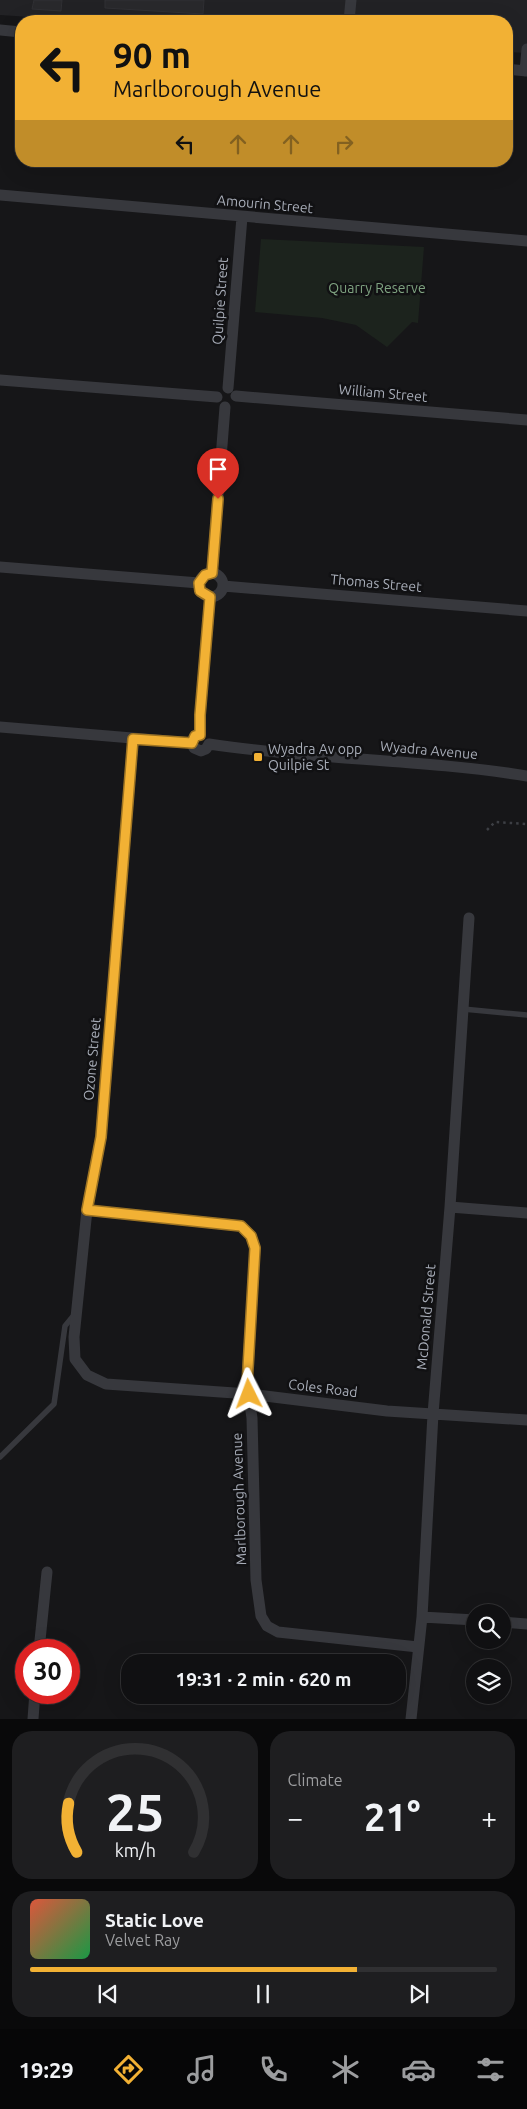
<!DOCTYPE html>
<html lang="en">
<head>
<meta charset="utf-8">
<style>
  :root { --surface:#101012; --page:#1e1e20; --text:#f1f3f6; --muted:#9c9d9f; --line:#303032; --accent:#f2b134 }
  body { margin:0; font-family:Ubuntu,sans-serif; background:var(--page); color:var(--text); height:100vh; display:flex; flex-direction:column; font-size:19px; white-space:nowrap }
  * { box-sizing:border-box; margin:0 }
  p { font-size:16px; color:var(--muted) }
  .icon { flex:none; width:28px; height:28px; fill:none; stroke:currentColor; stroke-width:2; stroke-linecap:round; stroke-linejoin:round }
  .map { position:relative; height:1719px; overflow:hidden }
  .panel { display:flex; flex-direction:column; gap:12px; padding:12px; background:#09090a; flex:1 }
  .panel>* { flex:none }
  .hud { position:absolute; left:15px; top:15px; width:498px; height:152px; border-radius:20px; box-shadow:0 5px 20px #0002,0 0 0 1px var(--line); background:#f2b134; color:#111; overflow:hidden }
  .tools { position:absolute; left:466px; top:1604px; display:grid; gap:10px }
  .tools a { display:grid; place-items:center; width:45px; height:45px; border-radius:50%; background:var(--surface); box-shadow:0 5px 20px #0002,0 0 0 1px var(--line); font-size:25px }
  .speed { position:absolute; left:15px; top:1639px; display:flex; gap:10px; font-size:25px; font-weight:700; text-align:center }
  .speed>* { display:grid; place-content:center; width:65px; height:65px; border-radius:50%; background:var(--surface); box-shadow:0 5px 20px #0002,0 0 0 1px var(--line); line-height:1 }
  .speed .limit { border:8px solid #d22; background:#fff; color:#111 }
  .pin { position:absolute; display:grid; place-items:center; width:42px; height:42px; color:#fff; margin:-51px -21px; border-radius:50% 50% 50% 0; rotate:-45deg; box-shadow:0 0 5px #0007 }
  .pin .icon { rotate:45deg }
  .me { position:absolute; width:55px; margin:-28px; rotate:357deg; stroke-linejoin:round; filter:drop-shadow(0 0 4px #0008) }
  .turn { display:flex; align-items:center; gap:18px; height:105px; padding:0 15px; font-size:22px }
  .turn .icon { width:65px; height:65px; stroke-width:2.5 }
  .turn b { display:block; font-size:35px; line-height:42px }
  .lanes { display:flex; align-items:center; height:48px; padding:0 15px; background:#0003; justify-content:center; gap:25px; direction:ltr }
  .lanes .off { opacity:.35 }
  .big { font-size:38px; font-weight:700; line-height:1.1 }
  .panel .widget { flex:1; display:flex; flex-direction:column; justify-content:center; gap:8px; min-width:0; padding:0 18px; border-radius:20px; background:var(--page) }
  .panel .dial { align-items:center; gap:0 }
  .dial svg { height:130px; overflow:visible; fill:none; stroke:var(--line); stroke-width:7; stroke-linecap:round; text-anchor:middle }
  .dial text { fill:var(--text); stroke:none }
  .song { display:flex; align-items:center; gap:15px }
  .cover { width:60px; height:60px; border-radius:8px; background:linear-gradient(135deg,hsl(10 70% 55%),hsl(140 70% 35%)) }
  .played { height:5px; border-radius:2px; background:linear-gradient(90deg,var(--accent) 70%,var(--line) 70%) }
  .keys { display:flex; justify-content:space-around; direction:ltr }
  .heat { display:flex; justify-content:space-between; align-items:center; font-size:28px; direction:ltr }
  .panel .tiles { flex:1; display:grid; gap:12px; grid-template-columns:1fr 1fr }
  .widget:last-child { grid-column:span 2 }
  .trip { position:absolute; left:121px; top:1654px; width:285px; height:50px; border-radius:20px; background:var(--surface); box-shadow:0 5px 20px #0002,0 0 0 1px var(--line); font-weight:700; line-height:50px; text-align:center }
  .dock { display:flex; height:80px; justify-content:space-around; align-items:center; background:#060607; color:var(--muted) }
  .dock .icon { width:35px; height:35px }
  .dock .on { color:var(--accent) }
  .dock b { font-size:22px; color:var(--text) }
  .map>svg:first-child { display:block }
  .built { fill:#222225 }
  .green { fill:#1c231d }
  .building { fill:#29292c; stroke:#303034 }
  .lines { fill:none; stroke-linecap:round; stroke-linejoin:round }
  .path { stroke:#3d3f44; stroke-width:2.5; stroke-dasharray:2.5 4; stroke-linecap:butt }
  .lane { stroke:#37383d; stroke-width:5.5 }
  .street { stroke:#37383d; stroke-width:11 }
  .route-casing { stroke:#9d7322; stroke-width:12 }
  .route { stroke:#f2b134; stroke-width:9 }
  .poi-dot { fill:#f2b134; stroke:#111113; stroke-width:2 }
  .labels { text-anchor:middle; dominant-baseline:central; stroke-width:5; stroke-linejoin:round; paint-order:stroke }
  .street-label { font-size:14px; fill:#a8adb8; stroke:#111113 }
  .park-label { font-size:14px; fill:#7fa381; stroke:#111113 }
  .poi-label { font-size:14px; fill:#a8adb8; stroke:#111113; text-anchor:start }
</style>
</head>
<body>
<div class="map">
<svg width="527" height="1719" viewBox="0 0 527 1719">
  <rect width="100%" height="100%" fill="#161618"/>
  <path class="built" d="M0,0H527V53L506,52V21H90L0,15Z"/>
  <path class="green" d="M261,239L424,247L418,323L412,322L387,347L356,325L322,318L255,312Z"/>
  <path class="building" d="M34,0H62L61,11L32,9Z
    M105,0H204L203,14L105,8Z"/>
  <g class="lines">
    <path class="path" d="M487,830L495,822L527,824"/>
    <path class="lane" d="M463,1009L527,1015
      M0,1457L54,1404L65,1326L74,1315"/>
    <path class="street" d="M349,21L351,0
      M0,30L21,32
      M506,69L527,71
      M525,71L527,49
      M0,195L527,241
      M0,380L217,397
      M228,388L242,217
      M236,396L527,420
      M0,567L199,583
      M199 585a12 12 0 1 1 24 0a12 12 0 1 1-24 0Z
      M212,573L225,407
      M223,586L527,611
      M0,727L192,743
      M200,735V715L210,597
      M133,739L101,1137L87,1210L74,1337L75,1359L87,1375L106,1384L249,1394L387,1411L527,1420
      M192,743L194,748L201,751L206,749L209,744
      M209,744C314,760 422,759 527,776
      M450,1207L527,1213
      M87,1210L241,1226L251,1236L255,1248L247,1385L252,1418L256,1580L261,1616L267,1626L278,1632L418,1647
      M422,1617L475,1620
      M502,1622L527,1624
      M39,1650L47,1572
      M33,1719L35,1692
      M411,1719L422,1617L433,1414L450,1207L469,918"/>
  </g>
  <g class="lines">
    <defs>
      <path id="route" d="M218,499L212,573L205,575L199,583L200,591L210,597L200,715V735L195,736L192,743L133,739L101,1137L87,1210L241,1226L251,1236L255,1248L247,1385L249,1394"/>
    </defs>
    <use href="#route" class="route-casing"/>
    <use href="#route" class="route"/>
  </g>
  <rect class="poi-dot" x="253" y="752" width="10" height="10" rx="2.5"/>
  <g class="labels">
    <g class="street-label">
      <text transform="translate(265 204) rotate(5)">Amourin Street</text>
      <text transform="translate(220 301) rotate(-86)">Quilpie Street</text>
      <text transform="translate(383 393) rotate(5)">William Street</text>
      <text transform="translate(376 583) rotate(5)">Thomas Street</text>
      <text transform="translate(429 750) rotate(5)">Wyadra Avenue</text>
      <text transform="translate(92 1059) rotate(-85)">Ozone Street</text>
      <text transform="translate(426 1317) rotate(-85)">McDonald Street</text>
      <text transform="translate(323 1388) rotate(7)">Coles Road</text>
      <text transform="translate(239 1499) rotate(-92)">Marlborough Avenue</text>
    </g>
    <g class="park-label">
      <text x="377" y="288">Quarry Reserve</text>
    </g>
    <g class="poi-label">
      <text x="268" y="749">Wyadra Av opp<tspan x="268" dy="16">Quilpie St</tspan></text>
    </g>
  </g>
</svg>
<div class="tools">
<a><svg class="icon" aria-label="search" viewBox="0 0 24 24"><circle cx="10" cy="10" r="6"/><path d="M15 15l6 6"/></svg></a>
<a><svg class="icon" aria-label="layers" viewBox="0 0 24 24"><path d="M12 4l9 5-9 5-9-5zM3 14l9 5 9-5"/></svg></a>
</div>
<div class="speed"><div class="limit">30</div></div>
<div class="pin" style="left:218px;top:499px;background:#d93025"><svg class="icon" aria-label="arrive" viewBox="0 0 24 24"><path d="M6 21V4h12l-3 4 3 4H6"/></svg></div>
<svg class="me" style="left:249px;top:1394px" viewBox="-20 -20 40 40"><path d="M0-17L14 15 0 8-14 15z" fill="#f2b134" stroke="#fff" stroke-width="4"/></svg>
<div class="trip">19:31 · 2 min · 620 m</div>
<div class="hud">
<div class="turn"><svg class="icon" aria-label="left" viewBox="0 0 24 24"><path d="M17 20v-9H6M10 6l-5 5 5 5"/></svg><div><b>90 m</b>Marlborough Avenue</div></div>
<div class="lanes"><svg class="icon" aria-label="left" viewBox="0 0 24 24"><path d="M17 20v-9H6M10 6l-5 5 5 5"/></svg><svg class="icon off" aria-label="ahead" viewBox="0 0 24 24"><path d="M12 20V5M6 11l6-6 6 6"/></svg><svg class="icon off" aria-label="ahead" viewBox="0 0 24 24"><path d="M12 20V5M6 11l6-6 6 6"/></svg><svg class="icon off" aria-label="right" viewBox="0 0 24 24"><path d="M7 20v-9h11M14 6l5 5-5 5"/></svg></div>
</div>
</div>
<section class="panel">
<div class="tiles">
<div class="widget dial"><svg viewBox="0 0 100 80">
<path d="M14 69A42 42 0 1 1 86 69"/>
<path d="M14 69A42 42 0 0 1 9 39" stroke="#f2b134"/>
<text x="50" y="56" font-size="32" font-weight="700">25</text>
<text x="50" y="72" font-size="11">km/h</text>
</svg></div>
<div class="widget"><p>Climate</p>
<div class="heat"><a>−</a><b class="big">21°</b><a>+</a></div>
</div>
<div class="widget">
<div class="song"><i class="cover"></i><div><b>Static Love</b><p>Velvet Ray</p></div></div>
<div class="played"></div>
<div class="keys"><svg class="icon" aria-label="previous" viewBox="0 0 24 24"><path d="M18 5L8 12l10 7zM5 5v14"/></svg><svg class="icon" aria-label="pause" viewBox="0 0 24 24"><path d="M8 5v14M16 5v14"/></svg><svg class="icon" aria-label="next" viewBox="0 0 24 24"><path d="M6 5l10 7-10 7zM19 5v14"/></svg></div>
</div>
</div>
</section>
<nav class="dock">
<b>19:29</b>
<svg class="icon on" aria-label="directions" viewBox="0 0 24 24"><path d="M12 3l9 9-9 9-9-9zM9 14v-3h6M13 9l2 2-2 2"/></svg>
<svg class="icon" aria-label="music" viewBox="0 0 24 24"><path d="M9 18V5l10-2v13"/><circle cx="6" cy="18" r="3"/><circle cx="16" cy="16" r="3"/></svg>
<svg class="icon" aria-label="phone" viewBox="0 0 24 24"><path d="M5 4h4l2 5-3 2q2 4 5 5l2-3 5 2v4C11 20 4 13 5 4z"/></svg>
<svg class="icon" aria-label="climate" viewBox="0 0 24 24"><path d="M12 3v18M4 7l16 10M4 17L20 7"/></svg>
<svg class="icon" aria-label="car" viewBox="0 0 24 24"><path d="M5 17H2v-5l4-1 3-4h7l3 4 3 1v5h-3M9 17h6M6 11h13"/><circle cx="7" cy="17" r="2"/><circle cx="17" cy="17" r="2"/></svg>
<svg class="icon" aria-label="filters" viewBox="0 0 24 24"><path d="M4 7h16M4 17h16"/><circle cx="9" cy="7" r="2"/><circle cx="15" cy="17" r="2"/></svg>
</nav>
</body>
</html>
